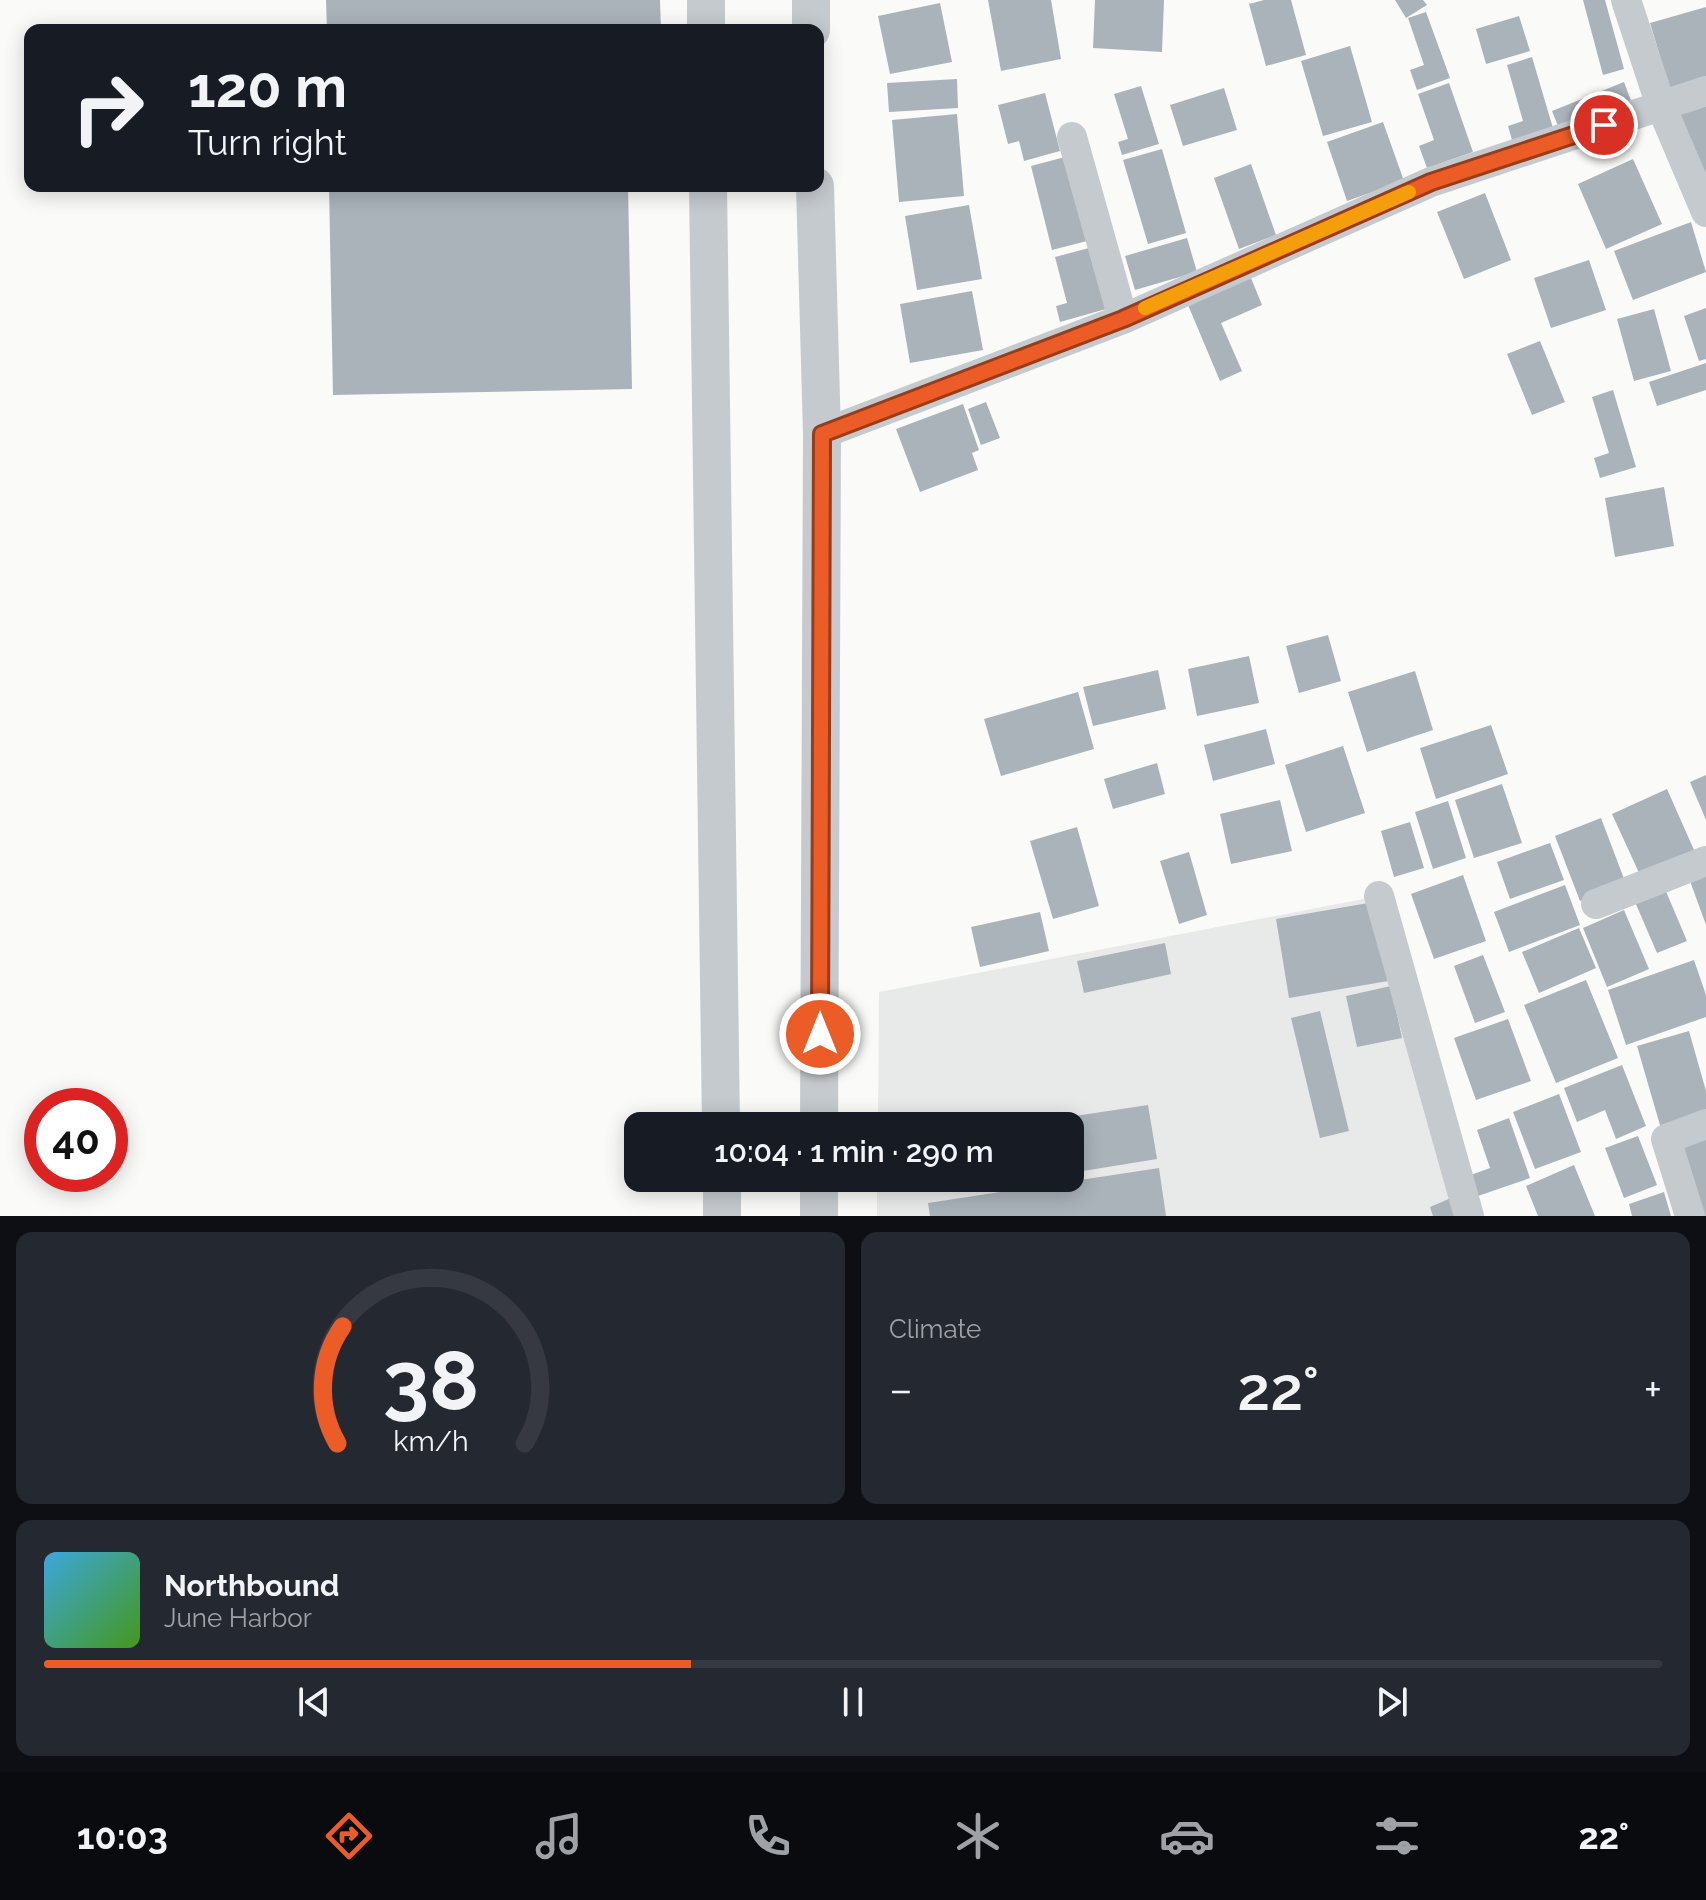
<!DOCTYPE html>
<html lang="en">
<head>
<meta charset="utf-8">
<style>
  :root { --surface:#171b24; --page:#242831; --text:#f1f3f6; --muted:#9ea1a6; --line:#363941; --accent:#eb5c27 }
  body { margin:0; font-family:Raleway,sans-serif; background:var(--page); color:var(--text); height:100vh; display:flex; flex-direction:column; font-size:30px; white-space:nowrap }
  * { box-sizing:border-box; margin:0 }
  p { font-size:26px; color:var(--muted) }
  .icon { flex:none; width:44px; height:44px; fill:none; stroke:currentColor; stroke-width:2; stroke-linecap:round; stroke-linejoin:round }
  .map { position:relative; height:1216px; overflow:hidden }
  .details { display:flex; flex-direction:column; gap:16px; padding:16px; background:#0d0f14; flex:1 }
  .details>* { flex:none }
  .top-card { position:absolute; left:24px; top:24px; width:800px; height:168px; border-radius:16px; box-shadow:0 4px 20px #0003; background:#171b24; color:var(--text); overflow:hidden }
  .speed { position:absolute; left:24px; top:1088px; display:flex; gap:16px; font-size:40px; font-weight:700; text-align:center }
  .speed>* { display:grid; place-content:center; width:104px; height:104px; border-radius:50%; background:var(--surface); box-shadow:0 4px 20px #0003; line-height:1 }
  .speed .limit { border:12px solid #d22; background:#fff; color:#111 }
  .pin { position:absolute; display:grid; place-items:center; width:68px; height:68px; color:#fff; margin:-34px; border:4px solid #fff; border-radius:50%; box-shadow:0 2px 8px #0007 }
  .me { position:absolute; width:88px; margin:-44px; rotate:0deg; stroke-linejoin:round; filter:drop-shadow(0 0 6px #0008) }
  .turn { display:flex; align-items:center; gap:28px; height:168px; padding:0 32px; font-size:36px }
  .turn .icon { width:104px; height:104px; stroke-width:2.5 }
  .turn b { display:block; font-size:56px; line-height:68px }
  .big { font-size:60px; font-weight:600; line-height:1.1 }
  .details .card { flex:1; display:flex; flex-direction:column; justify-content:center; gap:12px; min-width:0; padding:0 28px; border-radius:16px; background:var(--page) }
  .details .dial { align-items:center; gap:0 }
  .dial svg { height:208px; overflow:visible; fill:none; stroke:var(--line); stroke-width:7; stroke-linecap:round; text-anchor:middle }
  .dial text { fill:var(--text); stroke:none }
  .song { display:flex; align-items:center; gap:24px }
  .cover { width:96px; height:96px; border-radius:12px; background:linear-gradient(135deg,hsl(200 70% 55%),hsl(100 70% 35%)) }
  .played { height:8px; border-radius:4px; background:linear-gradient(90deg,var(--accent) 40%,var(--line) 40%) }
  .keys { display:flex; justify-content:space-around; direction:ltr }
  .heat { display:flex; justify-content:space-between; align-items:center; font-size:44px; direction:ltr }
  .details .tiles { flex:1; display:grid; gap:16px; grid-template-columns:1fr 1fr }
  .card:last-child { grid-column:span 2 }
  .trip { position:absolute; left:624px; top:1112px; width:460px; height:80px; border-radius:16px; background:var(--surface); box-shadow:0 4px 20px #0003; font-weight:600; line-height:80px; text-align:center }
  .menu { display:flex; height:128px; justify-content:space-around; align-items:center; background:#090b0e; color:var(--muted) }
  .menu .icon { width:56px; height:56px }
  .menu .on { color:var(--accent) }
  .menu b { font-size:36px; color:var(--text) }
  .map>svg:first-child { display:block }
  .built { fill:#e8e9e9 }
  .building { fill:#aab3ba }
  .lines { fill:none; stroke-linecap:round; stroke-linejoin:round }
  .minor { stroke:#c5cace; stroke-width:30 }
  .tertiary { stroke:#c5cace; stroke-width:38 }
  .route-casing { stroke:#993c19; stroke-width:20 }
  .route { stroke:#eb5c27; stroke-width:14 }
  .slow { stroke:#f59e0b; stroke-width:14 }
</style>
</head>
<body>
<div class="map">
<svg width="1706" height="1216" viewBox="0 0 1706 1216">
  <rect width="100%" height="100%" fill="#fafaf8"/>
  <path class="built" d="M1379,896L1469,1216H877V1178H1070V1126H878L879,992Z"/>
  <path class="building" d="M326,0H660L661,30H327Z
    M988,0H1051L1061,59L1001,71Z
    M1095,0H1164L1162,52L1093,48Z
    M1264,0H1291L1306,55L1266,66L1249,4Z
    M1395,0H1423L1427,5L1406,18Z
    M1583,0H1605L1624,69L1603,75Z
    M940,3L952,62L890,74L878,16Z
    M1706,7V83L1671,93L1650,23Z
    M1426,12L1450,78L1417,90L1410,70L1424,65L1408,18Z
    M1519,16L1530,51L1486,64L1476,29Z
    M1350,46L1372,122L1323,136L1301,61Z
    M1532,57L1555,135L1514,147L1508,126L1523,121L1507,65Z
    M957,79L958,108L889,112L887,83Z
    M1624,82L1632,103L1560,131L1552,111Z
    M1449,83L1473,152L1427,168L1419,146L1434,140L1418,94Z
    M1141,86L1159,144L1122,155L1118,142L1128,139L1114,94Z
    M1224,88L1237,130L1183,146L1170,105Z
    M1045,93L1060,151L1024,161L1019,141L1008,144L998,105Z
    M1706,97V174L1675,109Z
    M957,114L964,196L899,202L892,120Z
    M1383,122L1404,181L1347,201L1327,142Z
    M1162,149L1186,233L1148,244L1123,160Z
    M1065,157L1087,241L1052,250L1031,166Z
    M1633,159L1662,224L1606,249L1578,184Z
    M1251,164L1276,235L1239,249L1214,178Z
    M329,186H628L632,389L333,395Z
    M1485,193L1511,260L1464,279L1437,212Z
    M969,205L982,279L917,290L905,216Z
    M1691,222L1706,272L1633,300L1614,251Z
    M1187,238L1197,272L1135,290L1125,256Z
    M1089,248L1106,309L1060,322L1056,306L1067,303L1055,257Z
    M1589,260L1606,310L1551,328L1534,278Z
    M1251,278L1262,305L1221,323L1242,371L1220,381L1188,305Z
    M972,291L983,350L910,363L900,304Z
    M1706,308V359L1699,361L1684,316Z
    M1654,309L1671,371L1634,381L1617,319Z
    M1540,341L1565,402L1532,415L1507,354Z
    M1706,363V390L1657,406L1649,382Z
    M1613,390L1636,467L1600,478L1594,458L1609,453L1592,397Z
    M986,402L1000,438L981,445L968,409Z
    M963,404L979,450L972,453L978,470L920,492L896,429Z
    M1664,487L1674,546L1615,557L1605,498Z
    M1328,635L1341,681L1299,693L1286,646Z
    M1249,656L1259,703L1197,716L1188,669Z
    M1158,670L1166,709L1093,726L1083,687Z
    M1415,671L1433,730L1367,752L1348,692Z
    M1078,692L1094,749L1001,776L984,719Z
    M1491,725L1508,774L1436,799L1420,748Z
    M1266,729L1275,764L1213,781L1204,745Z
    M1343,746L1365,813L1306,832L1285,765Z
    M1157,763L1165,794L1113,809L1104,779Z
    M1706,775V820L1690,782Z
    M1502,784L1522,843L1474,858L1455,800Z
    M1667,789L1694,850L1640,875L1612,814Z
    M1280,800L1292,851L1231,864L1220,814Z
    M1448,801L1466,858L1433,869L1415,812Z
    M1601,818L1626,884L1580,901L1555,836Z
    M1410,822L1424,868L1394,877L1381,831Z
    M1077,827L1099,906L1053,919L1030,841Z
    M1550,843L1564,880L1510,899L1497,862Z
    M1189,852L1207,915L1179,924L1160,861Z
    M1463,875L1486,941L1434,959L1411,894Z
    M1706,875V925L1690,881Z
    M1565,885L1580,925L1509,952L1494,912Z
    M1665,889L1687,941L1657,953L1635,902Z
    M1374,902L1388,981L1289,998L1276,919Z
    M1624,910L1649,969L1607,987L1583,928Z
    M1040,912L1049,951L980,967L971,927Z
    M1579,928L1596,968L1539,993L1522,952Z
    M1165,943L1171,974L1084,993L1077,961Z
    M1483,955L1505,1012L1475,1023L1454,966Z
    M1694,960L1706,995V1017L1626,1045L1608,990Z
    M1586,980L1618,1058L1556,1083L1524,1005Z
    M1391,986L1402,1038L1357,1047L1346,996Z
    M1320,1011L1349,1131L1320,1138L1291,1018Z
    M1508,1019L1531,1081L1476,1100L1454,1038Z
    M1689,1031L1706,1091V1119L1662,1132L1637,1046Z
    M1622,1065L1646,1126L1616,1139L1605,1110L1577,1122L1564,1088Z
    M1559,1094L1581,1152L1535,1169L1513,1112Z
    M1148,1105L1157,1159L1083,1171L1075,1116Z
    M1509,1118L1530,1178L1475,1197L1468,1176L1490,1168L1477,1130Z
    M1706,1134V1216H1693L1671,1146Z
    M1638,1136L1657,1185L1624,1198L1605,1148Z
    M1574,1165L1595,1216H1538L1526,1186Z
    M1159,1168L1166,1216H930L928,1203Z
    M1664,1192L1671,1216H1632L1629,1204Z
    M1451,1198L1458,1216H1433L1430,1207Z"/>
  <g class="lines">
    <path class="minor" d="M1626,0L1661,106L1706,212
      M1072,137L1123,319
      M822,434L1123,319L1431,182L1706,91
      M1379,896L1469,1216
      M1596,904L1706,861
      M1690,1216L1666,1139L1706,1124"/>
    <path class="tertiary" d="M706,0V30
      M811,0V30
      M708,186L721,1126
      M815,186L822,434L819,1126
      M722,1178V1216
      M819,1216V1178"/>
  </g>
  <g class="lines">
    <defs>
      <path id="route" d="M820,1034L822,434L1123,319L1431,182L1604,125"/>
    </defs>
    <use href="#route" class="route-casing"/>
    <use href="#route" class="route"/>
    <path class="slow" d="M1145,308L1409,192"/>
  </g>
</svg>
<div class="speed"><div class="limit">40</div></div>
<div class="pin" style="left:1604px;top:125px;background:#d93025"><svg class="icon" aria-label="arrive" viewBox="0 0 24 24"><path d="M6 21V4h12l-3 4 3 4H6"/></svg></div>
<svg class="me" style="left:820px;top:1034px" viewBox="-20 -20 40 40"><circle r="17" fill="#eb5c27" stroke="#fff" stroke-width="3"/><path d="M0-11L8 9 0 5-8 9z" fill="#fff"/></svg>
<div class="trip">10:04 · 1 min · 290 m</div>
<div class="top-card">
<div class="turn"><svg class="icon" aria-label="right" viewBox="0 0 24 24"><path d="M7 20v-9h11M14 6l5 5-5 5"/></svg><div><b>120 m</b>Turn right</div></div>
</div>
</div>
<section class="details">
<div class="tiles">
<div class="card dial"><svg viewBox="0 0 100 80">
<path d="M14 69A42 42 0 1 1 86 69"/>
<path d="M14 69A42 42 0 0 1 16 24" stroke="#eb5c27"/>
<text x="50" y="56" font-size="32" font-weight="700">38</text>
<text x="50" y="72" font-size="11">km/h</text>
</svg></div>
<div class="card"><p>Climate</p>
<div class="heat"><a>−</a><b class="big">22°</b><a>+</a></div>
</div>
<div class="card">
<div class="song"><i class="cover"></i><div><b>Northbound</b><p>June Harbor</p></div></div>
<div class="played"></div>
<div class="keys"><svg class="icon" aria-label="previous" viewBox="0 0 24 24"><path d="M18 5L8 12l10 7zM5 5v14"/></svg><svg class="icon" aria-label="pause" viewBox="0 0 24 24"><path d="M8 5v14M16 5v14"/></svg><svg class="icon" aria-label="next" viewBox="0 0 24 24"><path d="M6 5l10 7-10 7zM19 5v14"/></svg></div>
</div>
</div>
</section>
<nav class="menu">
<b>10:03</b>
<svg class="icon on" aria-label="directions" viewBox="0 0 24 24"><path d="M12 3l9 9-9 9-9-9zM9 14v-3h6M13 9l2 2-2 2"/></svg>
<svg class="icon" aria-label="music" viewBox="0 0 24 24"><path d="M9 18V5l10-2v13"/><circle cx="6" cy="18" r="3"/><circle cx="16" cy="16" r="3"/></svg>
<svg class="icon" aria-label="phone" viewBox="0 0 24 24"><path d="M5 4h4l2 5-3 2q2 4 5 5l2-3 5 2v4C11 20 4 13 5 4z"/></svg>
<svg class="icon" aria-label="climate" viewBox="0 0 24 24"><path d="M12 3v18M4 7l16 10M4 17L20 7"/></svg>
<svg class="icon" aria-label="car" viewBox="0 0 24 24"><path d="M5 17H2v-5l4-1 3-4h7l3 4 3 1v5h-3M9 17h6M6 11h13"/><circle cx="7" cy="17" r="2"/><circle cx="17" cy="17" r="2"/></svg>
<svg class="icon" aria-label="filters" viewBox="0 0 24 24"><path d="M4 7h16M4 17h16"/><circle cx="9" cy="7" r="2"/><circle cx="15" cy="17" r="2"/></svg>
<b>22°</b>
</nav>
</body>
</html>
